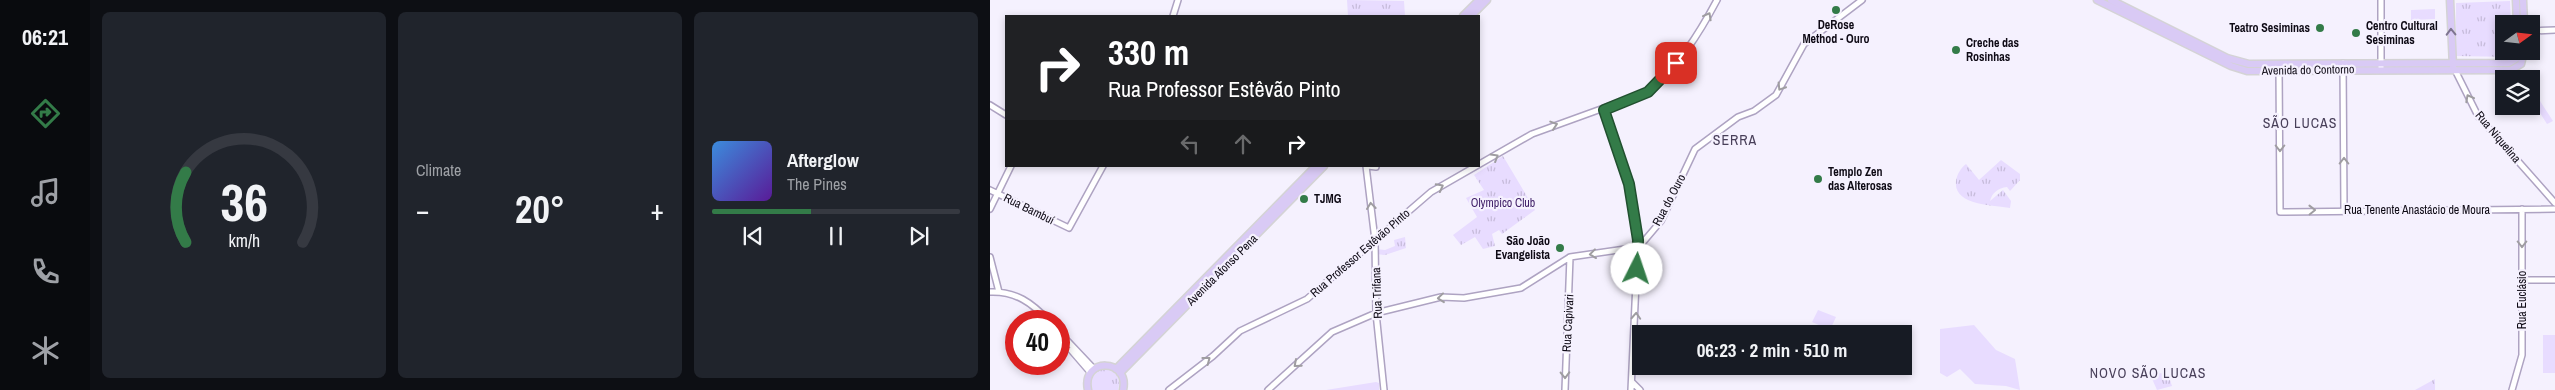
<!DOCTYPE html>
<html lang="en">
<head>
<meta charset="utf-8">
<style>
  :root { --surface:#171b24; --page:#20242c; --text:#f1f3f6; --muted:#9ea1a6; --line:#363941; --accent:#337b48 }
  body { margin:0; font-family:"Archivo Narrow",sans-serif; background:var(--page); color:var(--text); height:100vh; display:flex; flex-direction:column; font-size:19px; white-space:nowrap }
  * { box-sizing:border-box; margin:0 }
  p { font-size:16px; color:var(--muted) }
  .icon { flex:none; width:28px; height:28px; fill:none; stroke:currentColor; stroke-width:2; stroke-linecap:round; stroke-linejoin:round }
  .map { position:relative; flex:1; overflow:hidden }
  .panel { display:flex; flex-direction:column; gap:12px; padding:12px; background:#0d0f14; width:900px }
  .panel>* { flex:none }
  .banner { position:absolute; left:15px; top:15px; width:475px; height:152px; border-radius:0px; box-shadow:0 2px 8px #0003; background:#202124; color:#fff; overflow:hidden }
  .needle { width:32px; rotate:75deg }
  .buttons { position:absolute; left:1505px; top:15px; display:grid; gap:10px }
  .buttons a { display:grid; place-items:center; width:45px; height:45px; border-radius:0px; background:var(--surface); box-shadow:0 2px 8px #0003; font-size:25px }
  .speed { position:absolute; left:15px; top:310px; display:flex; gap:10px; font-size:25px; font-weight:700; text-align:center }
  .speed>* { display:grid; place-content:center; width:65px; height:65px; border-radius:50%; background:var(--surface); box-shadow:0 2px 8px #0003; line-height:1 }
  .speed .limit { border:8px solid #d22; background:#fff; color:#111 }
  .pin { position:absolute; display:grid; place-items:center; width:42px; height:42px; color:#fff; margin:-21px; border-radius:10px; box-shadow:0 2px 8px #0006 }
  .me { position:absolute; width:55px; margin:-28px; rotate:4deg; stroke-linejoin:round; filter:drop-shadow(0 0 4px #0008) }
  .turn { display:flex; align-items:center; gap:18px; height:105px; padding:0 20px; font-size:22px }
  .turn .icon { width:65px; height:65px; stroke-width:2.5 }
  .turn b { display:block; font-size:35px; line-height:42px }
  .lanes { display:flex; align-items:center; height:48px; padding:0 20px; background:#0003; justify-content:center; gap:25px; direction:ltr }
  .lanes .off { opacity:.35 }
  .big { font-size:38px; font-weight:700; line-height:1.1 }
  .panel .card { flex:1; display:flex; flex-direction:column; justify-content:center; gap:8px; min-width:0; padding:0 18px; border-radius:8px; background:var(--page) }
  .panel .dial { align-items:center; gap:0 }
  .dial svg { height:130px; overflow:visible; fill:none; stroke:var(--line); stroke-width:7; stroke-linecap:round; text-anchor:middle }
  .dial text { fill:var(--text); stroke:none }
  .song { display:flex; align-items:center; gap:15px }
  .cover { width:60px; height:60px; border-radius:8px; background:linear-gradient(135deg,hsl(210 70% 55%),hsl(270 70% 35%)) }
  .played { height:5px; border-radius:2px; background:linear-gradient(90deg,var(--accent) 40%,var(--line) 40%) }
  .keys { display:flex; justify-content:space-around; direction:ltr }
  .heat { display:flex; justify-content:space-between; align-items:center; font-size:28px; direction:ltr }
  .panel .tiles { flex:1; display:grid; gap:12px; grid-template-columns:repeat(3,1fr) }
  .trip { position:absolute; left:642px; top:325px; width:280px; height:50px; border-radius:0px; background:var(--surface); box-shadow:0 2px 8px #0003; font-weight:700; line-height:50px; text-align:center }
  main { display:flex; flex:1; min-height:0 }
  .tabs { display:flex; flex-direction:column; width:90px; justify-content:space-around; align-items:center; background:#090b0e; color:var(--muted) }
  .tabs .icon { width:35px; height:35px }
  .tabs .on { color:var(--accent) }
  .tabs b { font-size:22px; color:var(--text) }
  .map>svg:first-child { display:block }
  .green { fill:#e8dcff }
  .park { fill:url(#park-tufts) }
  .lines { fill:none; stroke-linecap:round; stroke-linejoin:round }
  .minor-casing { stroke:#aea3c2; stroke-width:8 }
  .major-casing { stroke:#d4d3d5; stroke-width:9 }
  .minor { stroke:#fff; stroke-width:5 }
  .major { stroke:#d9caf5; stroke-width:6 }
  .oneway { stroke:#9f9da1 }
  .oneway2 { stroke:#7e7490 }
  .route-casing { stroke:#21502f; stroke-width:12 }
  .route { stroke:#337b48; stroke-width:9 }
  .poi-dot { fill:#337b48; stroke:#f5f1fe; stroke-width:2 }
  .labels { text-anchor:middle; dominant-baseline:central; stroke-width:4.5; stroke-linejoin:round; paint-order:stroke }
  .poi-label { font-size:12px; font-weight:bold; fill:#0e0a15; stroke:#f5f1fe; text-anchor:start }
  .street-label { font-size:12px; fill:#0e0a15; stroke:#f5f1fe }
  .park-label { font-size:12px; fill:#3e1d66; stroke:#f5f1fe }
  .neighbourhood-label { font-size:14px; letter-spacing:1px; fill:#483f59; stroke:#f5f1fe }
</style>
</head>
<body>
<main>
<nav class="tabs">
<b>06:21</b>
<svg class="icon on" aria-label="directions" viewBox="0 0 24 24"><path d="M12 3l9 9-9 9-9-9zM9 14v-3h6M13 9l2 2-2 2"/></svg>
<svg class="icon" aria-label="music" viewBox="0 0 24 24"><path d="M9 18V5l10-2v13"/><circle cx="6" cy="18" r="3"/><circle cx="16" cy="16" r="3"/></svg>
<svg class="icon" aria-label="phone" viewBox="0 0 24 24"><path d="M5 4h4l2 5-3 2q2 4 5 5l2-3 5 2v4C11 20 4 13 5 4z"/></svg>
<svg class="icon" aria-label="climate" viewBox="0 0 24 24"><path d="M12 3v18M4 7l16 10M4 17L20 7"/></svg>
</nav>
<section class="panel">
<div class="tiles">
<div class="card dial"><svg viewBox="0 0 100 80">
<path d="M14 69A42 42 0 1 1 86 69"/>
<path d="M14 69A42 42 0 0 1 14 26" stroke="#337b48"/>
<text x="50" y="56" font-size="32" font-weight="700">36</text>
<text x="50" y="72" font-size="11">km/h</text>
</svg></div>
<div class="card"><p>Climate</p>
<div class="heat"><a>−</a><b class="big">20°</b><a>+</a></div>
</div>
<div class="card">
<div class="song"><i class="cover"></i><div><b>Afterglow</b><p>The Pines</p></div></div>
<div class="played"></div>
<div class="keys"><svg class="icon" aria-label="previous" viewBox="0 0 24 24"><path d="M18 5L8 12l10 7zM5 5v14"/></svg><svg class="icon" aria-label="pause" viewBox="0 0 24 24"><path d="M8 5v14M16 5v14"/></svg><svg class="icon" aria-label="next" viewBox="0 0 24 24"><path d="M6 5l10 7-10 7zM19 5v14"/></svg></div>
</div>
</div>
</section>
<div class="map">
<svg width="1565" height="390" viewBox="0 0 1565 390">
  <defs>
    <pattern id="park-tufts" width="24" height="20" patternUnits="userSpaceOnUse" patternTransform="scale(1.25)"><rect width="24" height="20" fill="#e8dcff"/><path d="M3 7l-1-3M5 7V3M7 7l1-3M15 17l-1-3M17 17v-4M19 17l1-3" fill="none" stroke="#c6bbda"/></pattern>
  </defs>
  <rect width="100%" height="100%" fill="#f5f1fe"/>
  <path class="green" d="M1445,9V19L1421,20V10Z
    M1541,87L1563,121L1557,124L1541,99Z
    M828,310L846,317L840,330L822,322Z
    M984,325L1006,350L1025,359L1030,390L1016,386L985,384L970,369L957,377L950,373V329Z
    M1553,335H1565V373H1553Z
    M386,382L389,383V390H336Z"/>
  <path class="park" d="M357,0L414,1L415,16H358Z
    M1520,1L1521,24H1514V51H1522V57L1466,56V3Z
    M513,156L545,210L512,234L509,230L502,234L505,246L493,249L485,237L471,245L463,235L487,217L476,198L494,190L484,175Z
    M1011,160L1030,174V180L1020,191L1017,187C1008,188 1002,193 1000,201L1013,190L1021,201L1020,208C1003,205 963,206 966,181C967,174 971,168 976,164L989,180Z
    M415,237L416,248L395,255L386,254V249L395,250L405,246L404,240Z
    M110,369C124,367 132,377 128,390H101V379Z
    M1159,372L1178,374L1182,386L1167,390Z
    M1445,379V390H1425Z"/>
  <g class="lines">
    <defs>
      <path id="minor" d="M1391,0V69
        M183,16L188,0
        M1541,31L1565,30
        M1353,63L1354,210
        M1289,67L1290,212L1565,209
        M1465,70L1488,116L1565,203
        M0,105L16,115
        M614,109L637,178L648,240L641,390
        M376,166L385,240L386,313L394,390
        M378,166L386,167
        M0,190L79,228L113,166
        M0,209L21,166
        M0,257L9,292
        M1532,280H1565
        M0,292C26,291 42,303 59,321
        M69,332L104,369
        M81,350L100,372
        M642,382L650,390
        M179,390L223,356L250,331L317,299L441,192L542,134L658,92C688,67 709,34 727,0
        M278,390L342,332L386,313L451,297L474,298L531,288L580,257L649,247L671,221L705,149L748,117L764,111L786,95L814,44L872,0
        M575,390L580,257
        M1522,390L1532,355V209"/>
      <path id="major" d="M1107,0L1241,66L1257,71L1521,70L1531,64L1534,51
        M1121,0L1237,58L1259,64L1519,63L1526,59L1527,51
        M1460,0L1463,67
        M1526,0L1527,24
        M1533,0L1534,24
        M473,16L489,0
        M481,16L497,0
        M126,369L326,166
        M130,373L334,166
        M98,390C91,357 140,358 133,390"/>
    </defs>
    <use href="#minor" class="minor-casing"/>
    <use href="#major" class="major-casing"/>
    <use href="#minor" class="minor"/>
    <use href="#major" class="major"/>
  </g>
  <defs><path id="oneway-chevron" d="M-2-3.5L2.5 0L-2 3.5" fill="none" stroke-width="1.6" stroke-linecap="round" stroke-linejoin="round" transform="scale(1.25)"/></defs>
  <g class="oneway">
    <use href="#oneway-chevron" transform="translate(718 16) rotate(-61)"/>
    <use href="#oneway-chevron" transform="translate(791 87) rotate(122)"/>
    <use href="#oneway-chevron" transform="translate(1479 98) rotate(-118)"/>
    <use href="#oneway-chevron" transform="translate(564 125) rotate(-18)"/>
    <use href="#oneway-chevron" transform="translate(1290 148) rotate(90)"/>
    <use href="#oneway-chevron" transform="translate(505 157) rotate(-31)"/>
    <use href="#oneway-chevron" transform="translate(1354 161) rotate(-90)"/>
    <use href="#oneway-chevron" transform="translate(450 187) rotate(-28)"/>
    <use href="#oneway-chevron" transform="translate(381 206) rotate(-97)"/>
    <use href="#oneway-chevron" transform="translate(1322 210) rotate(-1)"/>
    <use href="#oneway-chevron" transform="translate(1532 244) rotate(90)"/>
    <use href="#oneway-chevron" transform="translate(603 254) rotate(173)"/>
    <use href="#oneway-chevron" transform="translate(451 298) rotate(174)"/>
    <use href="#oneway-chevron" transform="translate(646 316) rotate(-87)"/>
    <use href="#oneway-chevron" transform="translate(217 360) rotate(-37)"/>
    <use href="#oneway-chevron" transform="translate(307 364) rotate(139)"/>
    <use href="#oneway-chevron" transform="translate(575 375) rotate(89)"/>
  </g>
  <use class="oneway2" href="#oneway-chevron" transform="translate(1461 32) rotate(-91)"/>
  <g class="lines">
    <defs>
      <path id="route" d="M647,269L648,240L639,184L614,110L658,92L686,63"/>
    </defs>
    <use href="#route" class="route-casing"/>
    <use href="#route" class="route"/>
  </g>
  <g class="poi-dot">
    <circle cx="846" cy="10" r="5"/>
    <circle cx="1330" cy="28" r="5"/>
    <circle cx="1366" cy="33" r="5"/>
    <circle cx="966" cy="50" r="5"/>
    <circle cx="828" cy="179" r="5"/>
    <circle cx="314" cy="199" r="5"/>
    <circle cx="570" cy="248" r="5"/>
  </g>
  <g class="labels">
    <g class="poi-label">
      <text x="846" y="25" text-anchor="middle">DeRose<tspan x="846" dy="14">Method - Ouro</tspan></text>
      <text x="1376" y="26">Centro Cultural<tspan x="1376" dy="14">Sesiminas</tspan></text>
      <text x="1320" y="28" text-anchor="end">Teatro Sesiminas</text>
      <text x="976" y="43">Creche das<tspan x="976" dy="14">Rosinhas</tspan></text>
      <text x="838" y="172">Templo Zen<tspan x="838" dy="14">das Alterosas</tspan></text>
      <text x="324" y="199">TJMG</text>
      <text x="560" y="241" text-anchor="end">São João<tspan x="560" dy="14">Evangelista</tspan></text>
    </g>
    <g class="street-label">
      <text transform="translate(1318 70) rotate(-1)">Avenida do Contorno</text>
      <text transform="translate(1508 137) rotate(50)">Rua Niquelina</text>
      <text transform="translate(679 200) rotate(-62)">Rua do Ouro</text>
      <text transform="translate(39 209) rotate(26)">Rua Bambuí</text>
      <text x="1427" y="210">Rua Tenente Anastácio de Moura</text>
      <text transform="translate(370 253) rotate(-41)">Rua Professor Estêvão Pinto</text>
      <text transform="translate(232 270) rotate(-45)">Avenida Afonso Pena</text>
      <text transform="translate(387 293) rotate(-92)">Rua Trifana</text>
      <text transform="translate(1532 300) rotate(-90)">Rua Euclásio</text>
      <text transform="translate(578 323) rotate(-87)">Rua Capivari</text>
    </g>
    <g class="park-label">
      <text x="513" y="203">Olympico Club</text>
    </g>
    <g class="neighbourhood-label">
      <text x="1310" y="123">SÃO LUCAS</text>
      <text x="745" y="140">SERRA</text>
      <text x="1158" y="373">NOVO SÃO LUCAS</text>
    </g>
  </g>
</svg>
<div class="buttons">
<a><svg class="needle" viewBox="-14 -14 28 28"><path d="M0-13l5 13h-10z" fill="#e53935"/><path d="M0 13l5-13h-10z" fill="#9ea1a6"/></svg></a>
<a><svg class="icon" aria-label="layers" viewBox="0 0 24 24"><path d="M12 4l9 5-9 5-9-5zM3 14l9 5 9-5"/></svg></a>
</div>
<div class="speed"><div class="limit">40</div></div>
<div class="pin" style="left:686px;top:63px;background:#d93025"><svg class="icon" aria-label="arrive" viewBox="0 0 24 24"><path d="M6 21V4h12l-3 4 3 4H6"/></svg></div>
<svg class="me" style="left:647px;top:269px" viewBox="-20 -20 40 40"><circle r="19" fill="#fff"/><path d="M0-13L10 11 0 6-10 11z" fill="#337b48"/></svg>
<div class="trip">06:23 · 2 min · 510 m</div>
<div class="banner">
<div class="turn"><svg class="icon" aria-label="right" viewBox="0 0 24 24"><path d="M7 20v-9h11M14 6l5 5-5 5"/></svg><div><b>330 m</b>Rua Professor Estêvão Pinto</div></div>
<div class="lanes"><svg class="icon off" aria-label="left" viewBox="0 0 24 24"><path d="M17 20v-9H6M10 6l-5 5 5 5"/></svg><svg class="icon off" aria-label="ahead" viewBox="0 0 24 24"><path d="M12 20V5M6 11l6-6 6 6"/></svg><svg class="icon" aria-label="right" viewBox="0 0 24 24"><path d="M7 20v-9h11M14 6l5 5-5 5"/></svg></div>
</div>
</div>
</main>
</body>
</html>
